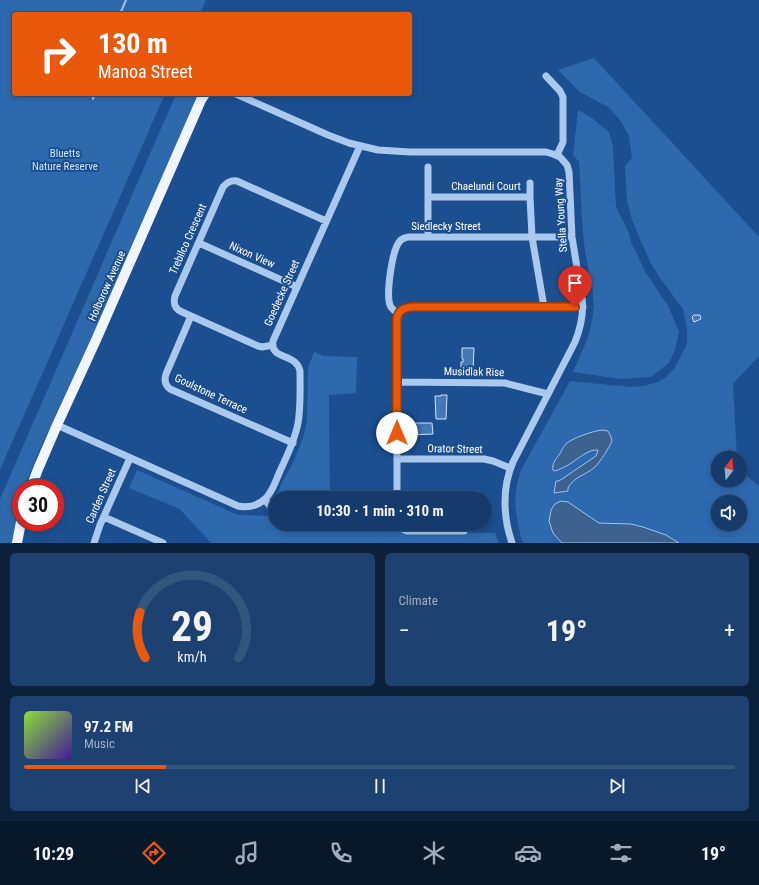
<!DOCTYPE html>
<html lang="en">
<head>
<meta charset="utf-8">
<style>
  :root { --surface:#143b6b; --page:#1d4271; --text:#f1f3f6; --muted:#9dadc1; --line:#33557e; --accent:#ea580c }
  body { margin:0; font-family:"Roboto Condensed",sans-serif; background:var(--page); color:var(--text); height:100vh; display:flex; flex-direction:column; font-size:15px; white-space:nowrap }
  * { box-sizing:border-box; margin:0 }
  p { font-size:13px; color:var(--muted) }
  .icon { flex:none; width:22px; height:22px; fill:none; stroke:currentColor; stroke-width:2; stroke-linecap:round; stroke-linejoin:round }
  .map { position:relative; height:543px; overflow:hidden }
  .side { display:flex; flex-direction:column; gap:10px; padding:10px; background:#0b203b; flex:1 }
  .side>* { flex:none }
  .banner { position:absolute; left:12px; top:12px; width:400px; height:84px; border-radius:4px; box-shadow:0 2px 6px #0003,0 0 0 1px var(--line); background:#ea580c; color:#fff; overflow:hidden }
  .needle { width:26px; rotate:16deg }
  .tools { position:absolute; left:711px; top:451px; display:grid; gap:8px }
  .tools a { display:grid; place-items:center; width:36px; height:36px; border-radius:50%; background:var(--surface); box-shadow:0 2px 6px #0003,0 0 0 1px var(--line); font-size:20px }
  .speed { position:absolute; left:12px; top:479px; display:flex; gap:8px; font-size:20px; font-weight:700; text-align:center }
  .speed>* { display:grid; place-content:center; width:52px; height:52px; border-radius:50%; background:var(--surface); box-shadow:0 2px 6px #0003,0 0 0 1px var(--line); line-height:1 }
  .speed .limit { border:6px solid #d22; background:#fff; color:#111 }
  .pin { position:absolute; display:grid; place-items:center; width:34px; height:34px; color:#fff; margin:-41px -17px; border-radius:50% 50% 50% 0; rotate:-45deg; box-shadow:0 0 4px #0007 }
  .pin .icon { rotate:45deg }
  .me { position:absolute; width:44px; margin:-22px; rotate:0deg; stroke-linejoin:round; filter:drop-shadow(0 0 3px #0008) }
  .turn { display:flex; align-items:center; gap:14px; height:84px; padding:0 20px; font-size:18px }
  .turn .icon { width:52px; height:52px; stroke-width:2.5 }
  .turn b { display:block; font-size:28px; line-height:34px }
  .big { font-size:30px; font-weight:700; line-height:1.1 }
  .side .widget { flex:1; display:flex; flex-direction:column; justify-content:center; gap:6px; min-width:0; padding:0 14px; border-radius:6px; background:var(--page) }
  .side .dial { align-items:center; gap:0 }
  .dial svg { height:104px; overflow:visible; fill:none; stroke:var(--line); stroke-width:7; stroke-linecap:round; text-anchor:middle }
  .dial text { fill:var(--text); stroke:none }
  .song { display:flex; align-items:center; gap:12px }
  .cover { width:48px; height:48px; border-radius:6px; background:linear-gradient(135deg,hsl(90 70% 55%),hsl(260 70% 35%)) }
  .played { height:4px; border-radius:2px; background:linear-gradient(90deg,var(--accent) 20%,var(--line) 20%) }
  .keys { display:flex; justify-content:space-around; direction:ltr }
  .heat { display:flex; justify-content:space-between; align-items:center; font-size:22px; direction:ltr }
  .side .tiles { flex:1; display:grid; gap:10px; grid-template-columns:1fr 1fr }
  .widget:last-child { grid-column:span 2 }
  .trip { position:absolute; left:268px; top:491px; width:224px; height:40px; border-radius:20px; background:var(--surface); box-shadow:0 2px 6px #0003,0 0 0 1px var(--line); font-weight:700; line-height:40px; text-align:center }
  .tab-bar { display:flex; height:64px; justify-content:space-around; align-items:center; background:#08182b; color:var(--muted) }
  .tab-bar .icon { width:28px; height:28px }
  .tab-bar .selected { color:var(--accent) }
  .tab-bar b { font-size:18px; color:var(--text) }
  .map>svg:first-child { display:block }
  .green { fill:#2e69ad; fill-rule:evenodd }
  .water { fill:#3c6290; stroke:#9cc4f0 }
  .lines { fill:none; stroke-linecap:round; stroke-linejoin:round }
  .stream { stroke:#9cc4f0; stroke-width:2 }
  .building { fill:#4478b7; stroke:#cfe3fa }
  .minor { stroke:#a9c9ee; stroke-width:7 }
  .major { stroke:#f0f6ff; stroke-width:10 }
  .route-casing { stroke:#983908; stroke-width:10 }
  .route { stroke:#ea580c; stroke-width:7 }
  .labels { text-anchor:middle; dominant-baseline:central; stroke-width:4; stroke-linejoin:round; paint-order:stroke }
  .park-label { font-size:11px; fill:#cfe3fa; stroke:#1b4f8f }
  .street-label { font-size:11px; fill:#fff; stroke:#1b4f8f }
</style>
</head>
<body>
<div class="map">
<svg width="759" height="543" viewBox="0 0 759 543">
  <rect width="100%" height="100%" fill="#1b4f8f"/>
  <path class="green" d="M0,0H206L200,14H14V94H165L0,470Z
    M594,58L759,237V356L733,384L737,458H718V480H740V470L759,486V543H524L522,541C515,514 512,497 521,470L570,381L630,387L643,386L651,384L658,382L666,377L674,369L687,344V329L683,309L662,281L650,262L632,220L627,201L625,166L632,158L629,136L620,120L608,107L580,92L558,70ZM718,502H740V524H718Z
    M176,94H199L85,352L38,453L24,488H21V501L13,543H0V499Z
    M578,110L592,118L609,132L613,147L616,207L629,233L631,242L646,273L668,306L679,332L675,350L669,363L651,377L620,379L573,372C581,353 591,335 593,314C596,290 586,266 584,242C581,216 581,189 579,162L573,155Z
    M314,352L324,356L357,357L356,393L329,395L330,498H280L277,497L281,484L292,465L303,438L307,420L308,368Z
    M137,470L238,515L273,516L275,517V524H287L291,528L300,530L495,533L499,543H211L180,509L129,488Z"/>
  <path class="water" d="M602,430L608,431L611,437L612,441C609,448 600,462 595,467C586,475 573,477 568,488V491L554,493L556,481H559L565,477L596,456L598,450C588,449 578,459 570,464C565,467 560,469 555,471L553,470C552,464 555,460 559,455C561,452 563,447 566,444C572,438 593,431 602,430Z
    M561,501L568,502L599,523L631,524L643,527L666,535L679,543H562L553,533L549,521L551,510L555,504Z"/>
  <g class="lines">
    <path class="stream" d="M120,14L126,0
      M93,99L94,94"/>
  </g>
  <path class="building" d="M694,315H700L701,319L694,322L692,317Z
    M462,348H474L473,371H467V370L461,369V362H463V359H462Z
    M441,395H447L446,419H436L435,396H441Z
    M413,423H432L433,434L409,435L410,424H414Z"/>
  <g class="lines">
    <path class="minor" d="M546,76L560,91L563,97V142L557,155
      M236,94L328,135L349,143L378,150L410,152H546L553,154L560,157L567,165L569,172L572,237L582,298C584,313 581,327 575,342L513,462C502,487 503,517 512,543
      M428,197H530V183
      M530,197L532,237L544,307
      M428,237V167
      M199,243L297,287
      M399,314C395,311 391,309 390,305C386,294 392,249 400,241C402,238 405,238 408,237H572
      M191,316L166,374C164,380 165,385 170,389L293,443
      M273,345L262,347L258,346L182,312C175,309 173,304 175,296L223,187C227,182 231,180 237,181L326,221
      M397,382L505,383L548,394
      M57,425L238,506C248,508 258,506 266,498C273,491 276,480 280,471C287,456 295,440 298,423C301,406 300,388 300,371C296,352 270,361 273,341L360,146
      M397,459H484L493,461L510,468
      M397,498V319C398,312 402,308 409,307H583
      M265,500L270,506L275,509
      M104,517L163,543
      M398,524L403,529L407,531H464
      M94,543L100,525L130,458"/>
    <path class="major" d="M31,488L38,469L57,425L96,340L201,100L205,94
      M17,543L21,522"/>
  </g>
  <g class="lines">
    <defs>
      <path id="route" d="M397,433V319C398,311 403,308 411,307H575"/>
    </defs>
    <use href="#route" class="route-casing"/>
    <use href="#route" class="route"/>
  </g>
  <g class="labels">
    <g class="park-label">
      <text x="65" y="153">Bluetts<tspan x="65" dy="13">Nature Reserve</tspan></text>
    </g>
    <g class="street-label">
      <text x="486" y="186">Chaelundi Court</text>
      <text transform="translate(561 215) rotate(-94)">Stella Young Way</text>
      <text x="446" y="226">Siedlecky Street</text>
      <text transform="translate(188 239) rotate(-66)">Trebilco Crescent</text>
      <text transform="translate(252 255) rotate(24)">Nixon View</text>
      <text transform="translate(107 286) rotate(-66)">Holborow Avenue</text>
      <text transform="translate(282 293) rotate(-66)">Goedecke Street</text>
      <text transform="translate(474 372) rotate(1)">Musidlak Rise</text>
      <text transform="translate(211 394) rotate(25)">Goulstone Terrace</text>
      <text transform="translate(455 449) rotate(1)">Orator Street</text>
      <text transform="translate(101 496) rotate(-66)">Carden Street</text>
    </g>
  </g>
</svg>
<div class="tools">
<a><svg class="needle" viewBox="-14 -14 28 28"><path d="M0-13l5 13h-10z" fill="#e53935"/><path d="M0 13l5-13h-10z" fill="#9dadc1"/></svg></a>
<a><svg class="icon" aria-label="sound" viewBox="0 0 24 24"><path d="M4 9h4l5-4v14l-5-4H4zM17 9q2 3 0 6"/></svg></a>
</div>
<div class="speed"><div class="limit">30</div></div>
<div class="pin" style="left:575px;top:307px;background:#d93025"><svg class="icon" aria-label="arrive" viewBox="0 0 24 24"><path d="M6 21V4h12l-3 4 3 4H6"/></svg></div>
<svg class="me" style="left:397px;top:433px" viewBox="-20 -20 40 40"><circle r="19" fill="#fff"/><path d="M0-13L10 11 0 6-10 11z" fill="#ea580c"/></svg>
<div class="trip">10:30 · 1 min · 310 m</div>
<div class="banner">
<div class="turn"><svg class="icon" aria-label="right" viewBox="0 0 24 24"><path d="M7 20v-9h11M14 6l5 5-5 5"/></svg><div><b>130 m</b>Manoa Street</div></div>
</div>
</div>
<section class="side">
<div class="tiles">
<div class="widget dial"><svg viewBox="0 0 100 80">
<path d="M14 69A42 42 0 1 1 86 69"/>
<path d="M14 69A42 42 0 0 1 10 34" stroke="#ea580c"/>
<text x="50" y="56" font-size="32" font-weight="700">29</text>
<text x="50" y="72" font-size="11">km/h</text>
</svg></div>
<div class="widget"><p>Climate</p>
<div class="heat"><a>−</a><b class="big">19°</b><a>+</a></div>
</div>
<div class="widget">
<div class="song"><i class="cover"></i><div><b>97.2 FM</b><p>Music</p></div></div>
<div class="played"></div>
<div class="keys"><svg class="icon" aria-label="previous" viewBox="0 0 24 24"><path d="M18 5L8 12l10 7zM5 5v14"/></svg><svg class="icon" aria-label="pause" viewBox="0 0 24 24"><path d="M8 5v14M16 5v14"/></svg><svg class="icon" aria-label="next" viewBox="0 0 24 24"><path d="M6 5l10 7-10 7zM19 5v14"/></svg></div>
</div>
</div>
</section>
<nav class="tab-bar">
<b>10:29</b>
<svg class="icon selected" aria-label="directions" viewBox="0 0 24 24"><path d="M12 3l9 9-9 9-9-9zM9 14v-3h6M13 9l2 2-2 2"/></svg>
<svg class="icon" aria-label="music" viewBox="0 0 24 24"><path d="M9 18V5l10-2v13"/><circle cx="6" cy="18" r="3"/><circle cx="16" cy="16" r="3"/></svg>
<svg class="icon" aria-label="phone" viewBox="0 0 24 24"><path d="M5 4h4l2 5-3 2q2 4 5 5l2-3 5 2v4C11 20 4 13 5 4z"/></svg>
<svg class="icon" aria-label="climate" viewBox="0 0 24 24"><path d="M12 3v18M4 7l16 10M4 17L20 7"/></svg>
<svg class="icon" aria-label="car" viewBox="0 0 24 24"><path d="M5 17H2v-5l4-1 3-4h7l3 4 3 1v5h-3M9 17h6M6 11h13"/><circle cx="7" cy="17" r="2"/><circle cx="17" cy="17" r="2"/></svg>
<svg class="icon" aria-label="filters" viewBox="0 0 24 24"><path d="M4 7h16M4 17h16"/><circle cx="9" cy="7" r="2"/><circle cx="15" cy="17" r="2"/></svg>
<b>19°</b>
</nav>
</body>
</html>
